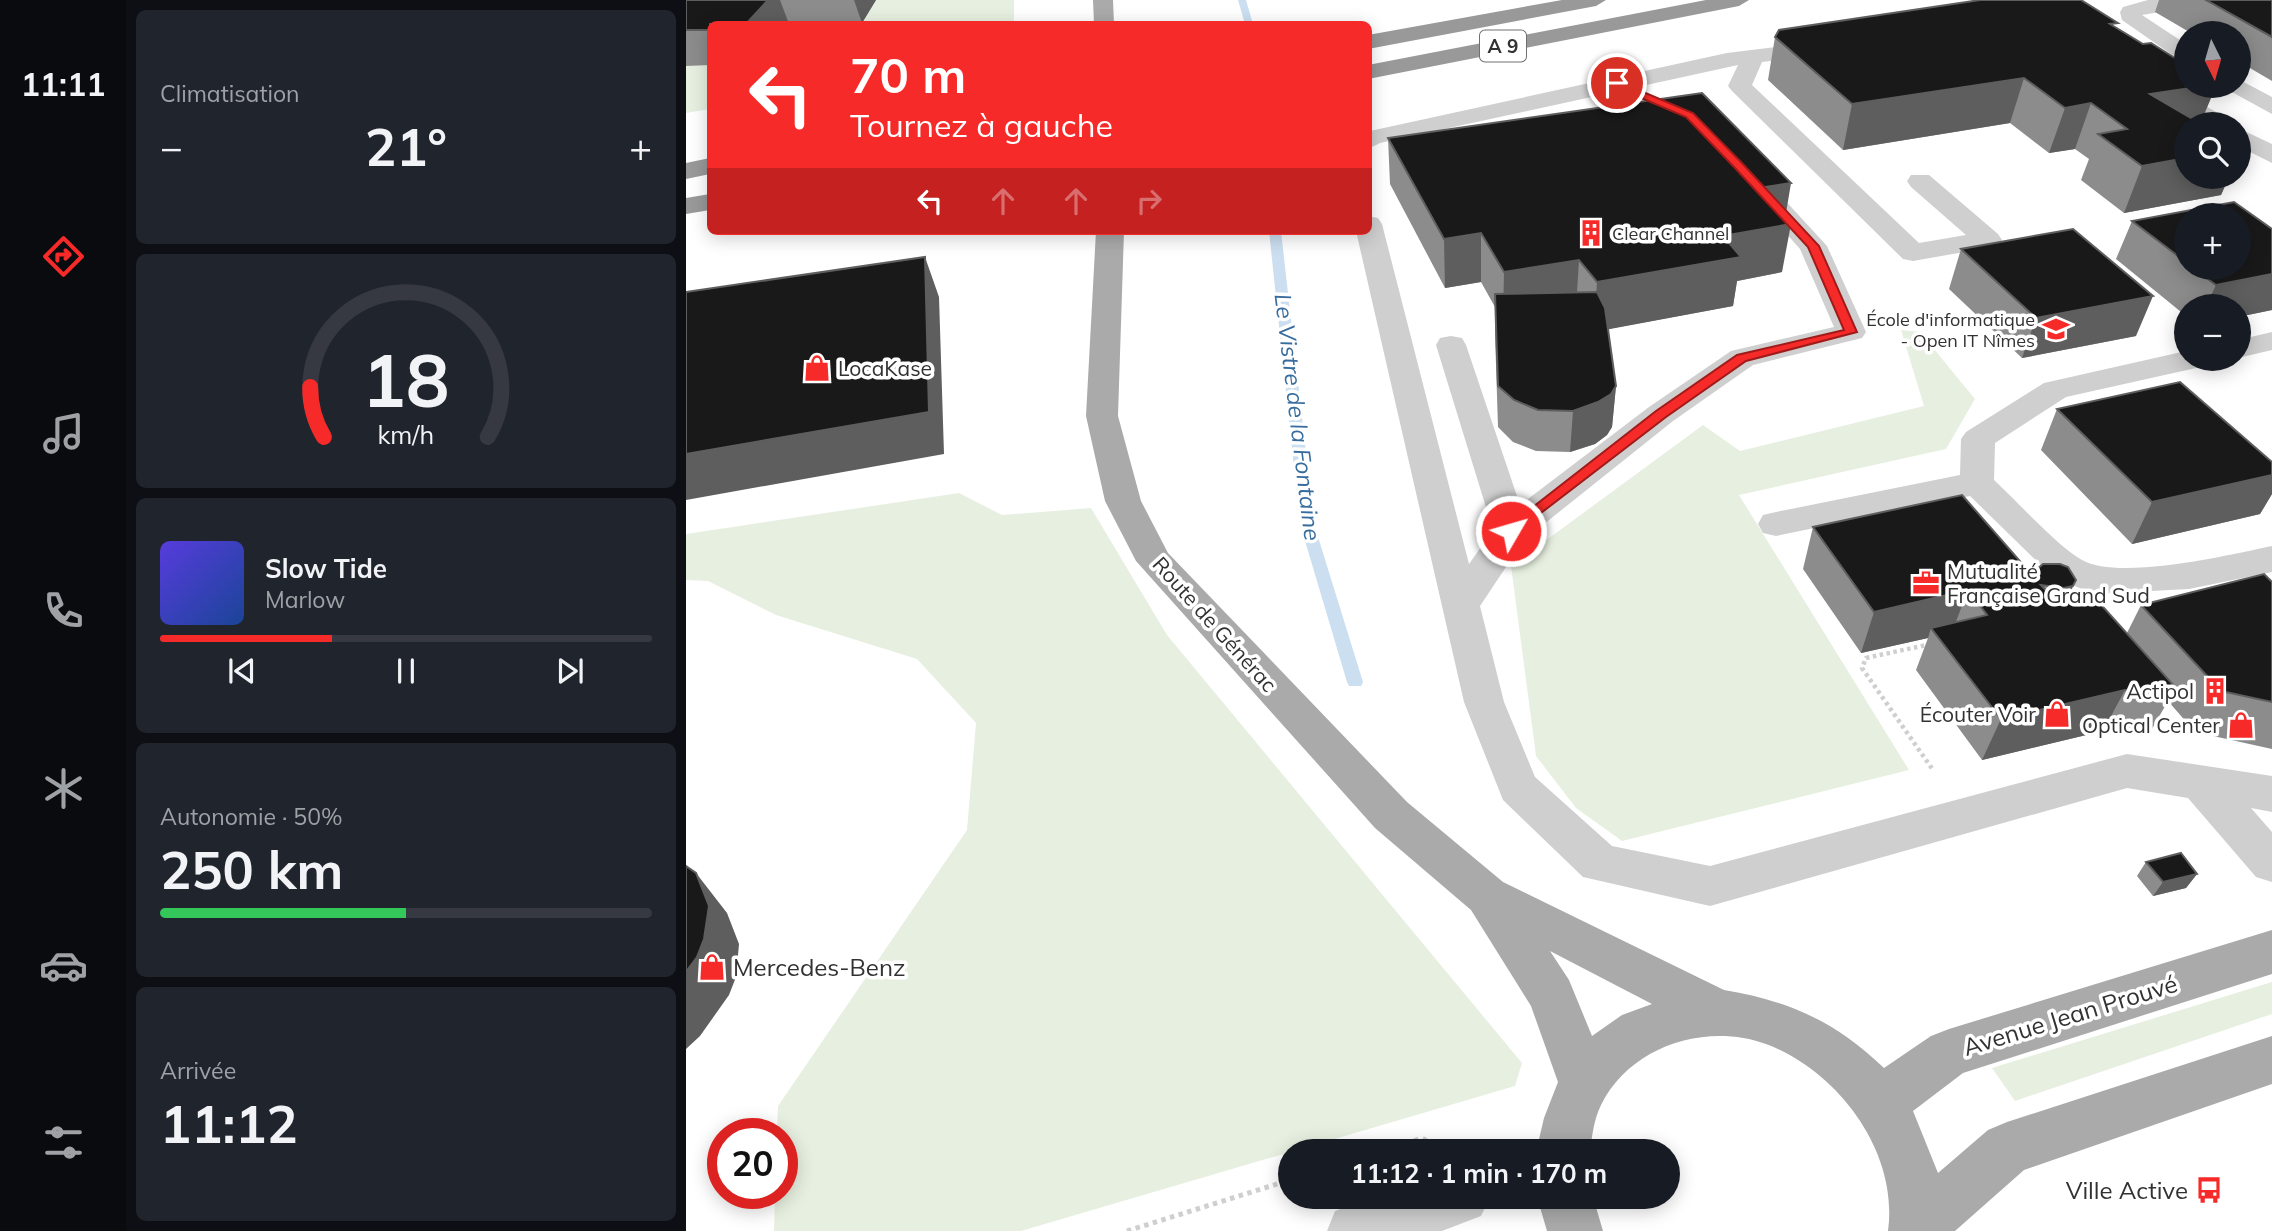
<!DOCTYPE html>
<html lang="fr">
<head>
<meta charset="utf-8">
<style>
  :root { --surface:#171b24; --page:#20242c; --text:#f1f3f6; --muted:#9ea1a6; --line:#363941; --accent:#f62a28 }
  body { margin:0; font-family:Mulish,sans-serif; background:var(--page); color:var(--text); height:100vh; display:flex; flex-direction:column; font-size:26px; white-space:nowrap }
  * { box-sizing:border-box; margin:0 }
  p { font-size:23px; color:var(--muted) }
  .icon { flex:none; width:38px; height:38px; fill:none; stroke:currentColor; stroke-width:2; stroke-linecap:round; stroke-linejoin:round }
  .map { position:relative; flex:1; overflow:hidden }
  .drawer { display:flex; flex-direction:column; gap:10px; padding:10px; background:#0d0f14; width:560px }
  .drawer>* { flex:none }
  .banner { position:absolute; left:21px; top:21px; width:665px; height:214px; border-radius:10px; box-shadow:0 4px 18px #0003; background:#f62a28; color:#fff; overflow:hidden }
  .needle { width:46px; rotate:175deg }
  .controls { position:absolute; left:1488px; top:21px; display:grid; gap:14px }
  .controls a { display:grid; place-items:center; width:77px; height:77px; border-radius:50%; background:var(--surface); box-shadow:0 4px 18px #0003; font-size:35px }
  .speed { position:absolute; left:21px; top:1118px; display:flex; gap:14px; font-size:35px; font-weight:700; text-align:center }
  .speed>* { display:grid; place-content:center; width:91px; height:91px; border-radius:50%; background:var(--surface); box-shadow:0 4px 18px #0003; line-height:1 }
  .speed .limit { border:10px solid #d22; background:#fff; color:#111 }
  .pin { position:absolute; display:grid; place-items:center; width:60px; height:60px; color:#fff; margin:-30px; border:4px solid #fff; border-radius:50%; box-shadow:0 2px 7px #0007 }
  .me { position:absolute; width:77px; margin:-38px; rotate:52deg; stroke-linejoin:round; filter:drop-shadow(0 0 5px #0008) }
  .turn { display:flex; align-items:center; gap:24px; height:147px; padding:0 28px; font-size:32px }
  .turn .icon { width:91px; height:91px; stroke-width:2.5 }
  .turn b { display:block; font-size:49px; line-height:60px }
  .lanes { display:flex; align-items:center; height:66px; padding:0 28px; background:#0003; justify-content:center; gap:35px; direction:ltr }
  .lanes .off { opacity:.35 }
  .big { font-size:52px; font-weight:700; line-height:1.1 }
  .drawer .card { flex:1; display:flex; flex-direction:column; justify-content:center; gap:10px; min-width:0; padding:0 24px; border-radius:10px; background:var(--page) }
  .drawer .dial { align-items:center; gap:0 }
  .dial svg { height:182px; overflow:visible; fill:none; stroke:var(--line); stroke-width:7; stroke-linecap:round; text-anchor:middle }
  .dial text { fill:var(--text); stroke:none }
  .song { display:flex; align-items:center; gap:21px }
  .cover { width:84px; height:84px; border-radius:10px; background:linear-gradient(135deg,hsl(250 70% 55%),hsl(220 70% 35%)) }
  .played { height:7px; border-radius:4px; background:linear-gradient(90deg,var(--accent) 35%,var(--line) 35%) }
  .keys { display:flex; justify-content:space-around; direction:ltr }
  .heat { display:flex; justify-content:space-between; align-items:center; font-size:38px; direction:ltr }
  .charge { height:10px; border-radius:5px; background:linear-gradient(90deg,#34c759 50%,var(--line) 0) }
  .trip { position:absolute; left:592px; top:1139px; width:402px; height:70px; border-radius:35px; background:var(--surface); box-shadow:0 4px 18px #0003; font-weight:700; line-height:70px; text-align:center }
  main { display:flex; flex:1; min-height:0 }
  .menu { display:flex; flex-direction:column; width:126px; justify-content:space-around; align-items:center; background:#090b0e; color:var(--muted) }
  .menu .icon { width:49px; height:49px }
  .menu .selected { color:var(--accent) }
  .menu b { font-size:32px; color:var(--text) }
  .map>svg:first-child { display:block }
  .green { fill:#e7f0e0 }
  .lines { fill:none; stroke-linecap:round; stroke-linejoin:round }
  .stream { fill:#cbdff0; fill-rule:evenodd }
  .path-far1 { stroke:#cfcfcf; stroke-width:4.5; stroke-dasharray:3.5 3.5; stroke-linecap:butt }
  .path { stroke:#cfcfcf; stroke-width:5; stroke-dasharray:4.5 4.5; stroke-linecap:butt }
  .minor { fill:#cfcfcf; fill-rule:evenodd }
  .major { fill:#aaa; fill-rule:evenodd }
  .highway { fill:#999; fill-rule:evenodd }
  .wall { fill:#8c8c8c; fill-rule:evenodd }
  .shaded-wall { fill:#5e5e5e }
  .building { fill:#191919; stroke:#5e5e5e; stroke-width:2 }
  .route { fill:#f62a28; stroke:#a01b1a; stroke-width:2 }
  .labels { text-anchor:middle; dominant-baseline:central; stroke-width:7; stroke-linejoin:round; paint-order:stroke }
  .far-poi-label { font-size:18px; fill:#323232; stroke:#fff; text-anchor:start }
  .shield { fill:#fff; stroke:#707070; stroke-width:2 }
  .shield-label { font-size:19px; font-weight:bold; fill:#323232 }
  .poi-label { font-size:21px; fill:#323232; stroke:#fff; text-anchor:end }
  .street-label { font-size:21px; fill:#323232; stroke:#fff }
  .water-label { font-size:23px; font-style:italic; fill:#376d9e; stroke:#fff }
  .near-poi-label { font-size:24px; fill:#323232; stroke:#fff; text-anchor:start }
  .near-street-label { font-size:24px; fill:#323232; stroke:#fff }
</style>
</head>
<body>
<main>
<nav class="menu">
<b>11:11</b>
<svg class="icon selected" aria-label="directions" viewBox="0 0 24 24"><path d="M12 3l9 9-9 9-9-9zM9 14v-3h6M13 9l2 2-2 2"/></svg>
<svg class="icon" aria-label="music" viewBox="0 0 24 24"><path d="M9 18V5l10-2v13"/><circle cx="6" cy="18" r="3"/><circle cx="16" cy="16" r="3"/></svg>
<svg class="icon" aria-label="phone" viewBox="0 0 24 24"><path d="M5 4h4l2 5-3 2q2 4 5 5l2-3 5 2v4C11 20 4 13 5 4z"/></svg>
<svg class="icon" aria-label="climate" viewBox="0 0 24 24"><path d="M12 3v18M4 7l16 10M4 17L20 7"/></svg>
<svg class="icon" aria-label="car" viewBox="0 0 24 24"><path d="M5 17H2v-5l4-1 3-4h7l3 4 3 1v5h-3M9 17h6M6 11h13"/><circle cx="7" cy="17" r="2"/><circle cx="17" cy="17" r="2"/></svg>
<svg class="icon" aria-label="filters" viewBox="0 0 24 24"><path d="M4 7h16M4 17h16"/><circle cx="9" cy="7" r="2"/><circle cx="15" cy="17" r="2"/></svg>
</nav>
<section class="drawer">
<div class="card"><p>Climatisation</p>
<div class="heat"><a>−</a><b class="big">21°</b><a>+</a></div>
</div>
<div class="card dial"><svg viewBox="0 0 100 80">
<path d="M14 69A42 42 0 1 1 86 69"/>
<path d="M14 69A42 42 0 0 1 8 47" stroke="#f62a28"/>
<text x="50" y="56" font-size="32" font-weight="700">18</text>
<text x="50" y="72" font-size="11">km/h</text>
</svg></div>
<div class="card">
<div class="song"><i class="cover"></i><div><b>Slow Tide</b><p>Marlow</p></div></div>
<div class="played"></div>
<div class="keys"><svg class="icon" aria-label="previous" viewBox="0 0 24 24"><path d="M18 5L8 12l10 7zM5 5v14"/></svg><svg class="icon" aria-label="pause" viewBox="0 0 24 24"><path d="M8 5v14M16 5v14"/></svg><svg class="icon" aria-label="next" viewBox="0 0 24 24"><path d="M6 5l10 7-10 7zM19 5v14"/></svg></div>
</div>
<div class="card"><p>Autonomie · 50%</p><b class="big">250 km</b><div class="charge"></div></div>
<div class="card"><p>Arrivée</p><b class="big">11:12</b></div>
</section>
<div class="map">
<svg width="1586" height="1231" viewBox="0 0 1586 1231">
  <rect width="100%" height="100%" fill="#fff"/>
  <path class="green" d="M0,0H328V24H24V109L0,113Z
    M1215,330L1234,332L1289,399L1260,449L1053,495L1223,770L936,841L890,808L850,756L825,566L1017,425L1054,451L1238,406Z
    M273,493L316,515L405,508L481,635L836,1063L829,1086L335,1231H88L89,1194H96V1134H91L92,1106L281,830L290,723L231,659L90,615L22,581L0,580V534Z
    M1586,982V1014L1329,1101L1306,1068Z"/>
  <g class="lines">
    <path class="stream" d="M552,0H560L567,24H559Z
      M583,231H595L628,524L677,682L675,686H663L661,682L614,524Z"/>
    <path class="path-far1" d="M1245,644L1180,658L1176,668L1247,770"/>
    <path class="path" d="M694,1152L736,1138L760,1152
      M441,1231L604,1180"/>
    <path class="minor" d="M1462,0H1518L1508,6L1456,15L1500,44V61L1492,59L1436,20L1434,12L1437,7Z
      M1138,41L1146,43L1149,48L1146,53L1076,62L1066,85L1233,243L1280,235L1225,187L1221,181L1225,175H1243L1312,234L1316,240L1312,246L1227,261L1217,259L1046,91L1042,86L1052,65L694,143L682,149L684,131L1041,53Z
      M1552,79L1586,97V114L1544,91L1540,86H1552Z
      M1474,81L1543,119L1546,124H1517L1466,93L1462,88L1466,83Z
      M1552,128L1586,144V163L1552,146Z
      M1064,170L1073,172L1141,246L1180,332L1176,338L1067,365L987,421L838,540L794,606L818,702L849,777L926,846L1024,866L1441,754L1586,776V812L1565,808L1586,832V882L1570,877L1502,798L1441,788L1024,906L897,877L817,800L778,702L670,231H682V216L692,218L696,224L783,564L807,530L750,345L754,338L765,336L776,338L780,345L834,505L963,407L1045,351L1148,327L1114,249L1051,178L1055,172Z
      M1586,332V350L1552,358V340Z
      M1500,351V359H1524L1519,366L1380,397L1309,443L1308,480C1330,500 1372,547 1396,560C1433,581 1543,555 1586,546V572L1503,589L1408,594L1367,577L1284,496L1090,536L1077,533L1072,524L1077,515L1090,512L1274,475L1275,439L1280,432L1358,383Z
      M688,1197H804L795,1216L756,1231H641L649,1211Z"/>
    <path class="major" d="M407,0H427L428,24H408Z
      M410,231H438L432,416L455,501L482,553L721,802L817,882L1038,990C1104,1001 1150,1022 1198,1068L1245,1036L1263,1029L1586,930V974L1277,1073L1227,1111L1252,1173L1302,1130L1321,1122L1586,1036V1084L1338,1170L1269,1231H1202C1213,1152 1152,1071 1080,1044C1020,1022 944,1046 915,1105C908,1119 906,1136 904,1152H850L858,1118L872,1082L845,1006L785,910L689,828L450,561L419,501L400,416ZM864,951L966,1004L936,1015L906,1036L883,980Z
      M851,1197H907L917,1231H861Z"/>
    <path class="highway" d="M876,0H920L910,6L682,49V35Z
      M1020,0H1063L1053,6L682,79V65Z
      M24,158V174L0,179V163Z
      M24,194V210L0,214V198Z"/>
  </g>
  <path class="wall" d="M0,0H190L176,23L24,24V65L0,66Z
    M1473,0H1586V81L1552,61V33H1505L1469,12Z
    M1430,28L1530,86L1514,124L1500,177H1543L1535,195L1438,213L1395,180L1403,159L1389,149L1363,153L1324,123L1157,150L1082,80L1089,37Z
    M702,138L1099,218L1096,272L1051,281L1047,306L922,329L930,386L926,427L921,435L909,444L884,452L850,451L827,442L812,427L809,334V307L795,282L759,288L704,184Z
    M1548,202L1586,229V310L1552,317V306H1500V316L1430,259L1446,221ZM1500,215H1552V268H1500Z
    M1275,249L1450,336L1336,358L1263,289Z
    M1371,409L1586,462V494L1574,514L1446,544L1355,450Z
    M1127,527L1346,575L1349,574L1351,569L1374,564L1383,595L1441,633L1455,605L1586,582V749L1509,732L1482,701L1466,729L1417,731L1296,760L1230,670L1242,638L1175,653L1117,569Z
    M1460,862L1511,874L1500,888L1467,896L1451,876Z"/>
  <path class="shaded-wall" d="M82,0H94L103,24H60Z
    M168,0H190L176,23Z
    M1338,78L1324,123L1157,150L1166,104Z
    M1518,86H1530L1514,124L1464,94Z
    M1405,103L1389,149L1363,153L1379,108Z
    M1500,158V177H1543L1535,195L1438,213L1456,166Z
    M1105,183L1098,225L1105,224L1096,272L1051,281L1047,306L908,332L911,282L1073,188Z
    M795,233V282L759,288L758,239Z
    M239,257L253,297L258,454L0,500V454Z
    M893,260L890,309L817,321L818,272Z
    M1586,274V310L1552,317V306H1520L1530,285Z
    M1467,296L1450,336L1336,358L1350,318Z
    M930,386L926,427L921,435L909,444L884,452L887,411Z
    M1586,475V494L1574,514L1446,544L1466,502Z
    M1390,580L1371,622L1359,629L1378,588Z
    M1282,590L1266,632L1245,628L1242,638L1175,653L1188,612Z
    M1439,690L1417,731L1296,760L1315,719Z
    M10,873L41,913L53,944L50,977L43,995L14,1036L0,1049V972Z
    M1511,874L1500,888L1467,896L1477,882Z"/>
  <path class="building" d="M0,0H82L60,24H24V30H0Z
    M1294,0H1395L1432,23L1424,24L1457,44L1465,43L1500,65V86H1518L1464,94L1515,124H1500V158L1456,166L1412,134L1441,129L1405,103L1379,108L1338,78L1166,104L1089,37L1093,30Z
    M1520,0H1586V37Z
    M1016,93L1105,183L1073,188L1105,224L1037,236L1055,257L911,282L893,260L818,272L795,233L758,239L702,138Z
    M1548,202L1586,229V274L1530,285L1507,268H1552V215H1500V262L1446,221Z
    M1387,229L1467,296L1350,318L1275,249Z
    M239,257L243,412L0,454V292Z
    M911,292L919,308L930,386L925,394L912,402L887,411L852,410L828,400L812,386L809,294Z
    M1494,382L1586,462V475L1466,502L1371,409Z
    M1276,495L1346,575L1353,574L1351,569L1357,564H1374L1382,567L1390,580L1387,586L1378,588L1355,585L1367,598L1402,590L1490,688L1439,690L1315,719L1245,628L1301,615L1282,590L1188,612L1127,527Z
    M1578,574L1586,582V702L1535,691L1455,605Z
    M1495,853L1511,874L1477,882L1460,862Z
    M0,866L10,873L23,906L18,939L11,957L0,972Z"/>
  <path class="route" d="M931,81L1007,113L1055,162L1133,246L1171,332L1060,361L980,417L825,536L818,531L820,528L970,411L1051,355L1158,330L1122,247L1048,167L1000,117L927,86Z"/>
  <defs>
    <symbol id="building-bare" viewBox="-9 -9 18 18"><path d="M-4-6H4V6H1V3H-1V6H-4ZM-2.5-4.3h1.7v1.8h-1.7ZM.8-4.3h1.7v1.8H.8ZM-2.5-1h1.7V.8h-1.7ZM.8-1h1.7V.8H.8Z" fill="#f62a28" stroke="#fff" stroke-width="2.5" paint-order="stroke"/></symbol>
    <symbol id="university-bare" viewBox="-9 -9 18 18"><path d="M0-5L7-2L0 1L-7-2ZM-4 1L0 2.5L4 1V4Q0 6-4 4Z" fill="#f62a28" stroke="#fff" stroke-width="2.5" paint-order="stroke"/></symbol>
    <symbol id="shop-bare" viewBox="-9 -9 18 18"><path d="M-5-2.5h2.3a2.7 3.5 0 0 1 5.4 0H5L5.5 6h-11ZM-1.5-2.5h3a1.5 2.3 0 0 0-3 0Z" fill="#f62a28" stroke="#fff" stroke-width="2.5" paint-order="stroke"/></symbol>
    <symbol id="office-bare" viewBox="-9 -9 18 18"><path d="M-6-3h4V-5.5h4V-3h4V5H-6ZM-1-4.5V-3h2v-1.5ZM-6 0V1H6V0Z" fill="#f62a28" stroke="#fff" stroke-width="2.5" paint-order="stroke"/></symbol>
    <symbol id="bus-bare" viewBox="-9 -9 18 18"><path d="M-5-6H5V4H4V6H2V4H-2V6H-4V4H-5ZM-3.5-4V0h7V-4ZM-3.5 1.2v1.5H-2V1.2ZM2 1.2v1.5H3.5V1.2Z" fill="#f62a28" stroke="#fff" stroke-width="2.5" paint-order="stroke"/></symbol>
  </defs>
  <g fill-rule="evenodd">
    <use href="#building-bare" x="886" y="214" width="38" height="38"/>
    <use href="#university-bare" x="1351" y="310" width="38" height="38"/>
    <use href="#shop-bare" x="112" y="349" width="38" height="38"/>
    <use href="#office-bare" x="1221" y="564" width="38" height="38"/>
    <use href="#building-bare" x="1510" y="672" width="38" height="38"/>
    <use href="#shop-bare" x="1352" y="695" width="38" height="38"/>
    <use href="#shop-bare" x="1536" y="706" width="38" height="38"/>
    <use href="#shop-bare" x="7" y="948" width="38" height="38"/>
    <use href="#bus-bare" x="1504" y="1171" width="38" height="38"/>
  </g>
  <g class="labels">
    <g class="far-poi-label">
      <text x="926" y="233">Clear Channel</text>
      <text x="1349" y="319" text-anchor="end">École d'informatique<tspan x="1349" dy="21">- Open IT Nîmes</tspan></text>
    </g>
    <rect class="shield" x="794" y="30.5" width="46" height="31" rx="5"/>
    <g class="shield-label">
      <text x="817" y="46">A 9</text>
    </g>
    <g class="poi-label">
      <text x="152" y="368" text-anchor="start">LocaKase</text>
      <text x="1261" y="571" text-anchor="start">Mutualité<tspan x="1261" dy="24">Française Grand Sud</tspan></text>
      <text x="1508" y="691">Actipol</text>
      <text x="1350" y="714">Écouter Voir</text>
      <text x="1534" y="725">Optical Center</text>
    </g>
    <g class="street-label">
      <text transform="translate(529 624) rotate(48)">Route de Générac</text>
    </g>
    <g class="water-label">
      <text transform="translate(612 417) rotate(83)">Le Vistre de la Fontaine</text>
    </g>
    <g class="near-poi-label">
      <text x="47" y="967">Mercedes-Benz</text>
      <text x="1502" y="1190" text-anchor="end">Ville Active</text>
    </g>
    <g class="near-street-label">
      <text transform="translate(1384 1015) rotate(-17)">Avenue Jean Prouvé</text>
    </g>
  </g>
</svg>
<div class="controls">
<a><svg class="needle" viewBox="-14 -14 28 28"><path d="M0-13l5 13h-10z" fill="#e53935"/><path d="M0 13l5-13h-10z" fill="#9ea1a6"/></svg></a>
<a><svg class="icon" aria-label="search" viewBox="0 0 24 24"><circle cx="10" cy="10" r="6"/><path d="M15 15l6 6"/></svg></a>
<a>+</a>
<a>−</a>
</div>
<div class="speed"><div class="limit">20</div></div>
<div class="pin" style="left:931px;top:83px;background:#d93025"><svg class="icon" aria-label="arrive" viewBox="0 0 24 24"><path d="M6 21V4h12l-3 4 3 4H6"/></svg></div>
<svg class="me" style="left:825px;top:531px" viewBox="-20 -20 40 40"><circle r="17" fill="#f62a28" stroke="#fff" stroke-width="3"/><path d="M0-11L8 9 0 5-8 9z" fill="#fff"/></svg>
<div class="trip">11:12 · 1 min · 170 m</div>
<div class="banner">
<div class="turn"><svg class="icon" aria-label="left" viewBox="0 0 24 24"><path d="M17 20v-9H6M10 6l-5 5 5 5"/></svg><div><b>70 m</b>Tournez à gauche</div></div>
<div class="lanes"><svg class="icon" aria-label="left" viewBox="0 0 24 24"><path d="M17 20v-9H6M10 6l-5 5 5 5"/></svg><svg class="icon off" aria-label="ahead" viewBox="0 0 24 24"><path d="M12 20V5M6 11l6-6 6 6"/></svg><svg class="icon off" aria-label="ahead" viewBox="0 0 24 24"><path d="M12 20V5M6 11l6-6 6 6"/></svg><svg class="icon off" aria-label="right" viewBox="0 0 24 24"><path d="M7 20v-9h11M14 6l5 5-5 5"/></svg></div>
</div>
</div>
</main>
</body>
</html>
